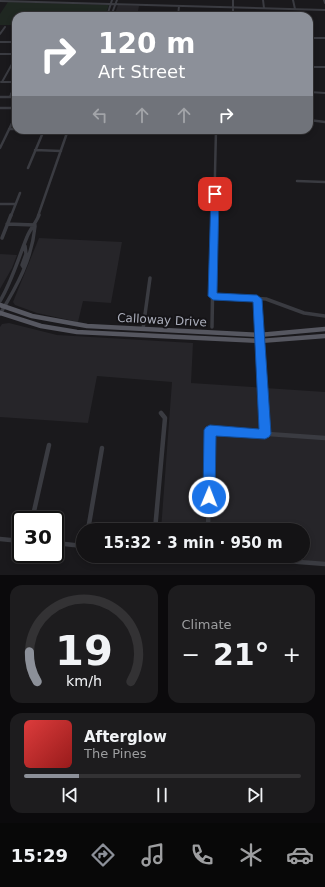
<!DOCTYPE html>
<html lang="en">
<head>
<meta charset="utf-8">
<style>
  :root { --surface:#141315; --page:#1d1c1e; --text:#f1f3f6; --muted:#9d9ea0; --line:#333234; --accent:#8c9099 }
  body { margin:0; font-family:"DejaVu Sans",sans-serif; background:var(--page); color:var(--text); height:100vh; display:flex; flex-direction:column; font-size:15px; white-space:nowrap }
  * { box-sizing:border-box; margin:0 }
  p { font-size:13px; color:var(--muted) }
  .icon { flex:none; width:22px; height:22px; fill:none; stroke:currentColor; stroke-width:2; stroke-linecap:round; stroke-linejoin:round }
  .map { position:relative; height:575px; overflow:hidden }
  .sheet { display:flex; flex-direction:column; gap:10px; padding:10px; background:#0b0a0c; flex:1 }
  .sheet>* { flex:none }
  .hud { position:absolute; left:12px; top:12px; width:301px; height:122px; border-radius:12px; box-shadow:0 2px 6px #0003,0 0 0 1px var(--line); background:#8c9099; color:#fff; overflow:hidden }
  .speed { position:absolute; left:12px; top:511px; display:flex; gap:8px; font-size:20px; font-weight:700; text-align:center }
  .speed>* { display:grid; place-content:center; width:52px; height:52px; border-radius:50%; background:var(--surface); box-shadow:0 2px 6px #0003,0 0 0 1px var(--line); line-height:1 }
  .speed .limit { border:2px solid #111; border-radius:6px; background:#fff; color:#111 }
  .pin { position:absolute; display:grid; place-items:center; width:34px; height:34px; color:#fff; margin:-17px; border-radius:8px; box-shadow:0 2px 6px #0006 }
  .me { position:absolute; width:44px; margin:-22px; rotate:1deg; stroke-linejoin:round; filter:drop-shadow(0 0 3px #0008) }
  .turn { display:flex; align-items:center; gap:14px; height:84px; padding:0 20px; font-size:18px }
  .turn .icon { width:52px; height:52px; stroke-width:2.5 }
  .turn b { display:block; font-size:28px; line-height:34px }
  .lanes { display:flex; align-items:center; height:38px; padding:0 20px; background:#0003; justify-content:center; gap:20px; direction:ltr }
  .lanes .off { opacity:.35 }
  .big { font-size:30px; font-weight:700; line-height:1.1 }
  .sheet .card { flex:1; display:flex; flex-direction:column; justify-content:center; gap:6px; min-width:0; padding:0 14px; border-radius:12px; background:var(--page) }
  .sheet .dial { align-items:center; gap:0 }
  .dial svg { height:104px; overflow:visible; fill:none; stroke:var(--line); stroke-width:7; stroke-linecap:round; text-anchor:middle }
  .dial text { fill:var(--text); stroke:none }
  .song { display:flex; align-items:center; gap:12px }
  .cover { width:48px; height:48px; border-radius:6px; background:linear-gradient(135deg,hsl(0 70% 55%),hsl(0 70% 35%)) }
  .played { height:4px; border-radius:2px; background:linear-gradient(90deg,var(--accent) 20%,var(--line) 20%) }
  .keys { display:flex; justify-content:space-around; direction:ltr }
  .heat { display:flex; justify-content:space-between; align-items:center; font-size:22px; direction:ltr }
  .sheet .tiles { flex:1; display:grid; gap:10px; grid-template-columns:1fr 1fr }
  .card:last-child { grid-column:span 2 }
  .trip { position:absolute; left:76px; top:523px; width:234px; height:40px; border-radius:20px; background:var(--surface); box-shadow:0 2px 6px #0003,0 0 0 1px var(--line); font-weight:700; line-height:40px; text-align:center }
  .menu { display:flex; height:64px; justify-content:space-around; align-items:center; background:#080808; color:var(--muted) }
  .menu .icon { width:28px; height:28px }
  .menu .selected { color:var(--accent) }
  .menu b { font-size:18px; color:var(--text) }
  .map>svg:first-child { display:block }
  .built { fill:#262529 }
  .green { fill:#1f2721 }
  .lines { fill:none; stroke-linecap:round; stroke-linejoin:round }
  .minor-far3 { stroke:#3a3b41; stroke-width:2 }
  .minor-far2 { stroke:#3a3b41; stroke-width:2.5 }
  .minor-far1 { stroke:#3a3b41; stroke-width:3.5 }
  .minor { stroke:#3a3b41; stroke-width:4.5 }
  .major { stroke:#565760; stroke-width:4.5 }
  .route { fill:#1a73e8; stroke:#114b97 }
  .labels { text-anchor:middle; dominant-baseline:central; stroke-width:4; stroke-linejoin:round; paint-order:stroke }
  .street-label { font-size:12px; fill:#acafbc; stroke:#151417 }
</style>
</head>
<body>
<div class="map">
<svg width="325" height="575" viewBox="0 0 325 575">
  <rect width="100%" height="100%" fill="#1a191c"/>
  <path class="built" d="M118,5L139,6L137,16H114Z
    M39,238L122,242L111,303L83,301L78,322L37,313L15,305L13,302Z
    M0,254L17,255L12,268L0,289Z
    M9,323L57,335L193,343L191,383L325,392V564L223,556H303V530H161L172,382L97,376L88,423L0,417V327L2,324Z"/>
  <path class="green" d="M8,2L109,5L105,16H16V25H0V14Z"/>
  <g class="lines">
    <path class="minor-far3" d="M233,0V16
      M263,0L264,8
      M293,0L295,9
      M324,0L325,3
      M0,1L325,10
      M107,16L112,0
      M111,16L117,0
      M178,16L179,6
      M0,34L5,27
      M309,38H325
      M0,42H16
      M0,54H16
      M309,67H325
      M1,82H16
      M2,82L16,57
      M309,92L325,93
      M11,94L16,85"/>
    <path class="minor-far2" d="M0,97H16
      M10,97L12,93
      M0,108H16
      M309,120L325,122
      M9,129H16
      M0,148L16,115
      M35,150L61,151
      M28,168L44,130
      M297,181L325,182
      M0,204H15
      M11,216L20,193
      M38,216L68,130
      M214,216L216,130"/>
    <path class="minor-far1" d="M7,224L35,225
      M2,238L11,215
      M24,268L22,265L26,254L25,246
      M213,296L266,299L304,313L325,316
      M257,299L261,373
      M0,301C12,281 18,259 27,237C30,229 36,223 39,215
      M0,314C17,286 32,259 35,226
      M212,327L214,215
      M143,329L150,278"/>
    <path class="minor" d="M261,372L265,434
      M32,520L49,445
      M88,530L102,448
      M155,530L165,418L161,413
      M208,530L210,430L325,438
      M0,539L21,541
      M55,543L83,546
      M223,556L325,564"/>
    <path class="major" d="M0,305L32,316L87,326L259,335L325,329
      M0,313L41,326L77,332L260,341L325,336"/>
  </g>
  <path class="route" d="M215,191L219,194L217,293L257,295L262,299L271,434L269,437L265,439L216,436L215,497L213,501L209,503L205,501L203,497L204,430L206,427L210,425L259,429L253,302L213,300L208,296L211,194Z"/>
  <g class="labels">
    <g class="street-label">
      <text transform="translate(162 320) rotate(3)">Calloway Drive</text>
    </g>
  </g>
</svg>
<div class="speed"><div class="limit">30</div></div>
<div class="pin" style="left:215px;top:194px;background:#d93025"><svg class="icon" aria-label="arrive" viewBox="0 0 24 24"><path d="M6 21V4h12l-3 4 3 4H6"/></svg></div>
<svg class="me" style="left:209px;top:497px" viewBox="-20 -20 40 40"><circle r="17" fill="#1a73e8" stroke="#fff" stroke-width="3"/><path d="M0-11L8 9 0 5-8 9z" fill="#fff"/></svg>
<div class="trip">15:32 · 3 min · 950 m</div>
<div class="hud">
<div class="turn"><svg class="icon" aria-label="right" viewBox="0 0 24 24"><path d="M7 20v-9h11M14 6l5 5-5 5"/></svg><div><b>120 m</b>Art Street</div></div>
<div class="lanes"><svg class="icon off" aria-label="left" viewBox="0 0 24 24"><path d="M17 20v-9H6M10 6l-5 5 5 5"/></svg><svg class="icon off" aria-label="ahead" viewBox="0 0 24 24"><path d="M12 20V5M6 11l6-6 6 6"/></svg><svg class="icon off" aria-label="ahead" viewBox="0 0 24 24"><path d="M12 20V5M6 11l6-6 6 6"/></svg><svg class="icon" aria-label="right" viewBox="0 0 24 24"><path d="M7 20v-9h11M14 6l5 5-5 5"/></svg></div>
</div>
</div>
<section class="sheet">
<div class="tiles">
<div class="card dial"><svg viewBox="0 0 100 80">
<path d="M14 69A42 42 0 1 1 86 69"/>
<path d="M14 69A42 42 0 0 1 8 46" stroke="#8c9099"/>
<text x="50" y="56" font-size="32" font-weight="700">19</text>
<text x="50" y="72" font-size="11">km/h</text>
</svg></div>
<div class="card"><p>Climate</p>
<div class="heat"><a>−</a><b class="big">21°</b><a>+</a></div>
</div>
<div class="card">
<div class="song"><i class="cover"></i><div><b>Afterglow</b><p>The Pines</p></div></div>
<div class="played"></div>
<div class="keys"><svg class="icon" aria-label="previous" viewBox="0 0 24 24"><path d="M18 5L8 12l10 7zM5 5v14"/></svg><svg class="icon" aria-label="pause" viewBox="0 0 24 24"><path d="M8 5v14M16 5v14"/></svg><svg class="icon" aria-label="next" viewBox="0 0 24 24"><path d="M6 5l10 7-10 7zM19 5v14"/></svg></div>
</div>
</div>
</section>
<nav class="menu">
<b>15:29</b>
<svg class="icon selected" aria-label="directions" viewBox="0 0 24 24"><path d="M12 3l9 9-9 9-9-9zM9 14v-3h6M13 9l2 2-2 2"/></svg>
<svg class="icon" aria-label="music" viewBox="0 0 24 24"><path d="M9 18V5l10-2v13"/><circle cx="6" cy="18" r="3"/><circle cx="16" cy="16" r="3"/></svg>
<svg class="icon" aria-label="phone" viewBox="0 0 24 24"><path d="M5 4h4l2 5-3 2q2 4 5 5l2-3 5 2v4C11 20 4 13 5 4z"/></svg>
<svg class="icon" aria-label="climate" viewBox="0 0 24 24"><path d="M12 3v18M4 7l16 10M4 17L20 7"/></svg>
<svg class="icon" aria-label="car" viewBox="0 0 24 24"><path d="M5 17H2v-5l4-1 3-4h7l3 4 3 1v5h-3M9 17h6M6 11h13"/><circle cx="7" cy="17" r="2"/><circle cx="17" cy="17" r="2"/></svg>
</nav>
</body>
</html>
